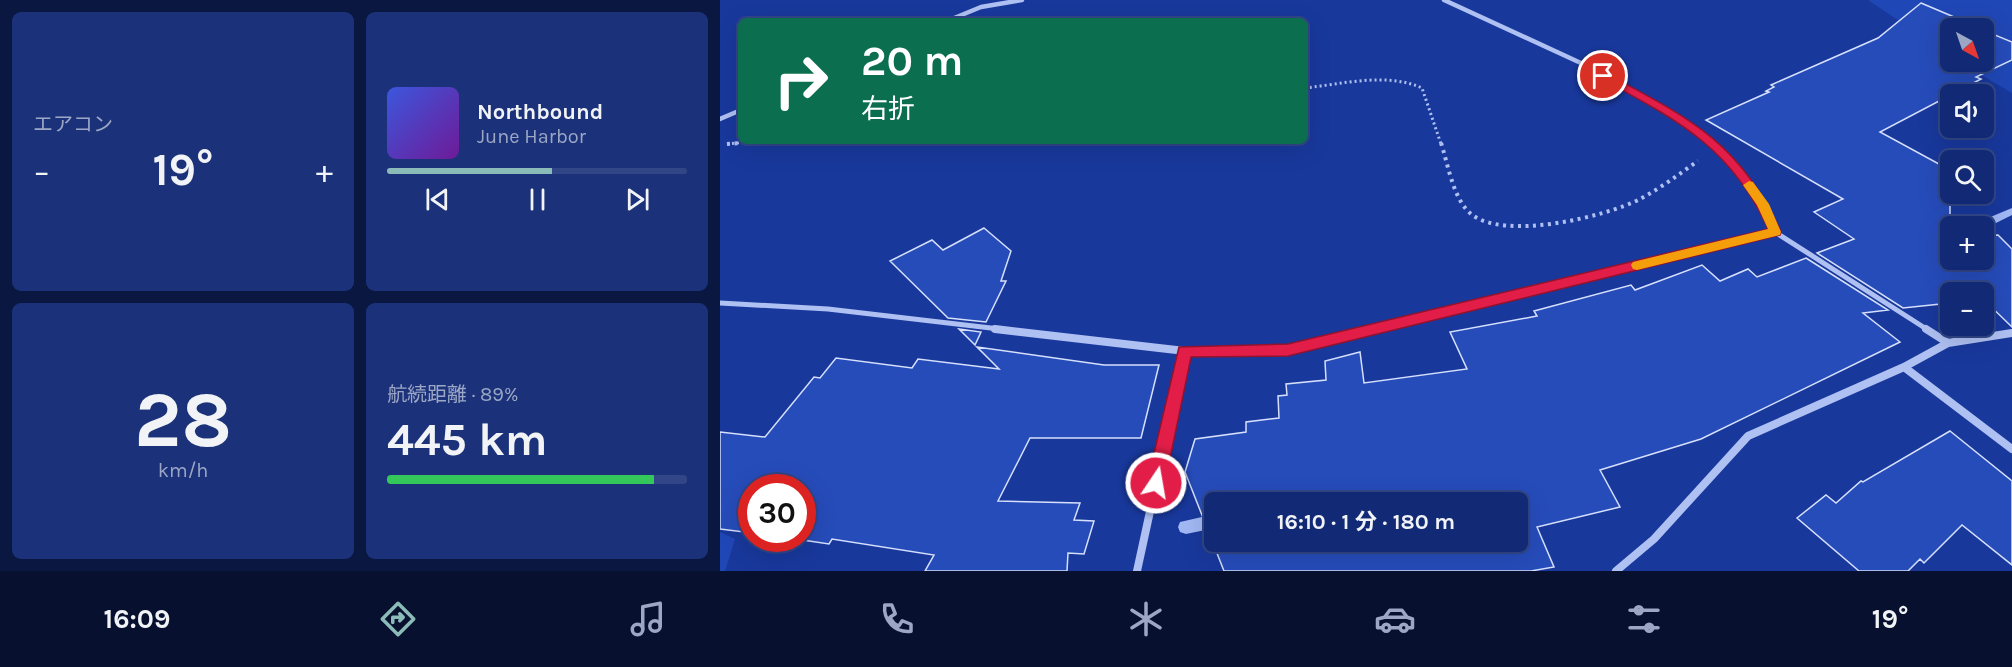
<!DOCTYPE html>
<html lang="ja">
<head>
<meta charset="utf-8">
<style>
  :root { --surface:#122a75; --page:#1b327a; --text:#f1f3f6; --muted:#9ca7c5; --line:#314687; --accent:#8bbbb9 }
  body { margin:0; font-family:Karla,"Noto Sans JP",sans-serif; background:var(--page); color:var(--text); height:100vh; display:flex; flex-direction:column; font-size:22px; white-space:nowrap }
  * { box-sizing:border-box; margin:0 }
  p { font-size:20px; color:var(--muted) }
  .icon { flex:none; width:33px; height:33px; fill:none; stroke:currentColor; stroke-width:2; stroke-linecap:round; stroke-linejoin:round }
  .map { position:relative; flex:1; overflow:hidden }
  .side { display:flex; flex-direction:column; gap:12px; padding:12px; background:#0a1740; width:720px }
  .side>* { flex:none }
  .hud { position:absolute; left:18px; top:18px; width:570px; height:126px; border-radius:9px; box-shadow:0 6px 24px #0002,0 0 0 2px var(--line); background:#0b6e4f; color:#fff; overflow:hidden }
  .needle { width:39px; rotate:140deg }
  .controls { position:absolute; left:1220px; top:18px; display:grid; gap:12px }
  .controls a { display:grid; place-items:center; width:54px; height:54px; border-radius:9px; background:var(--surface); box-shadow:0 6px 24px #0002,0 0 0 2px var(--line); font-size:30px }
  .speed { position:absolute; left:18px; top:474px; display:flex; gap:12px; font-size:30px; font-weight:700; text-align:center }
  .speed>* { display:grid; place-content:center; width:78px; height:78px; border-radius:50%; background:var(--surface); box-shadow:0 6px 24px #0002,0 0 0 2px var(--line); line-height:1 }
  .speed .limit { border:9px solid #d22; background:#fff; color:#111 }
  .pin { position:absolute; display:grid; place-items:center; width:51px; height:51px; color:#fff; margin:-26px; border:3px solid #fff; border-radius:50%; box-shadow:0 2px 6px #0007 }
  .me { position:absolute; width:66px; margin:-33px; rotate:12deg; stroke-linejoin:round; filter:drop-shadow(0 0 4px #0008) }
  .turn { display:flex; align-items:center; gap:21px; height:126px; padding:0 24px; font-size:27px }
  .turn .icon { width:78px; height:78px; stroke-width:2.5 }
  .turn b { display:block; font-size:42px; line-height:51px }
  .big { font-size:45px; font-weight:700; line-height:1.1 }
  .side .tile { flex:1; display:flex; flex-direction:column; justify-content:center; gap:9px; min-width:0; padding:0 21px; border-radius:9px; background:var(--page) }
  .side .dial { align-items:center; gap:0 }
  .dial b { font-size:78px; line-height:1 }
  .song { display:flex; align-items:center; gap:18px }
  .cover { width:72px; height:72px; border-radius:9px; background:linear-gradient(135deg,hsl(230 70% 55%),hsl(280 70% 35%)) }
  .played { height:6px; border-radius:3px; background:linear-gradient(90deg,var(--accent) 55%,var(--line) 55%) }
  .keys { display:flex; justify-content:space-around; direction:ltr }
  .heat { display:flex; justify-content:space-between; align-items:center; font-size:33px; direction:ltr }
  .charge { height:9px; border-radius:4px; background:linear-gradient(90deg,#34c759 89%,var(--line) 0) }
  .side .tiles { flex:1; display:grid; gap:12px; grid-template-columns:repeat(2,1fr) }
  .trip { position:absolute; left:484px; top:492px; width:324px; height:60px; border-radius:9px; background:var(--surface); box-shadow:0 6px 24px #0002,0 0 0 2px var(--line); font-weight:700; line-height:60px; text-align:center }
  .tabs { display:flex; height:96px; justify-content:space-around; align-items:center; background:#07112f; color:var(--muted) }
  .tabs .icon { width:42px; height:42px }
  .tabs .active { color:var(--accent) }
  .tabs b { font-size:27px; color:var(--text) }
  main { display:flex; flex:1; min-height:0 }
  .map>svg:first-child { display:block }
  .green { fill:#2047b6 }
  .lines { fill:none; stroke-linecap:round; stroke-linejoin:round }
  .stream { fill:#a1b8f4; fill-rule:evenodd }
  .building { fill:#264cba; stroke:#d6e0fc; stroke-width:1.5; fill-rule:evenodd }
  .path-far1 { stroke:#afc0f2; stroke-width:3; stroke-dasharray:2 3; stroke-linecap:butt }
  .path { stroke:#afc0f2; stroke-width:4; stroke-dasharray:3 4.5; stroke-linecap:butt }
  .minor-far2 { stroke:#afc0f2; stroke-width:4.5 }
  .minor-far1 { stroke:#afc0f2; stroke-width:5 }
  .minor { stroke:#afc0f2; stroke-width:8 }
  .route { fill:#e11d48; stroke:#92132f; stroke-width:1.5 }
  .slow { fill:#f59e0b }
</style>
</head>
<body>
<main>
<section class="side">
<div class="tiles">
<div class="tile"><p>エアコン</p>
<div class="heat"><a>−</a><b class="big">19°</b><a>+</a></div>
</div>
<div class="tile">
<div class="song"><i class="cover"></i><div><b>Northbound</b><p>June Harbor</p></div></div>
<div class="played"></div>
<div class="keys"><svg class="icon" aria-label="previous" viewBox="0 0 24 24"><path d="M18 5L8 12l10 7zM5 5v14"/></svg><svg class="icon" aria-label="pause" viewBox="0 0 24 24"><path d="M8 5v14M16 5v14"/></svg><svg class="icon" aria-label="next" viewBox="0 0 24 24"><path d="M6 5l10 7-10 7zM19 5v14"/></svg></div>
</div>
<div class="tile dial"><b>28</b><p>km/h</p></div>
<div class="tile"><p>航続距離 · 89%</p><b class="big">445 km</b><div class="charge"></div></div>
</div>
</section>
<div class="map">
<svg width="1292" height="571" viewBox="0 0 1292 571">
  <rect width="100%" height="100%" fill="#18389c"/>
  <path class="green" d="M1148,0H1292V93L1239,62H1263V28H1230V55Z
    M0,532L15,539L5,571H0Z"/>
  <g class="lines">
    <path class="stream" d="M1292,208V215L1264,229L1263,226H1254L1256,223Z
      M495,514V528L466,534L460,532L458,527L460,522Z"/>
  </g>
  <path class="building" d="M1201,3L1260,28H1230V62H1263V30L1292,42V60L1256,77L1261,79L1160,132L1230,170V260H1263V236L1278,235L1292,249V327L1263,299V292H1230V303L1183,308L1097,253L1134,239L1094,212L1123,199L986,120L1049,92L1046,91L1054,87L1051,85L1158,38Z
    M264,228L291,251L281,281H286L266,322L228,318L170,261L212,240L223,250Z
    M1086,258L1168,310L1143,313L1180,342L981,439L880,470L900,507L817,527L834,567L811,571H504L465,472L475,439L526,432V422L559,418L558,396L567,395L566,384L606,380L605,361L640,352L644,383L747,369L730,332L817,316L814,311L911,285L915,290L982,265L1000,281L1028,269L1037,277ZM495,502H798V542H495Z
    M239,329L261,332L255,345Z
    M257,347L384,365H439L421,438H310L278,501L360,503L354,520L374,521L364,554L348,553L347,571H205L214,555L112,539L109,544L69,538H82V488H32V533L0,529V432L45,437L94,377L100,378L116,358L192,368L198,359L279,369Z
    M1230,431L1292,481V565L1242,525L1204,563L1200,559L1188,571H1139L1077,518L1106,495L1116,503L1141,481L1143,482Z"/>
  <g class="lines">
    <path class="path-far1" d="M585,88C622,84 667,72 702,88L721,144
      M7,144L37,141"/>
    <path class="path" d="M721,143C728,164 733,199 751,214C784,241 885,217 920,199C941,188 959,174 978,161
      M7,144L21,143"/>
    <path class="minor-far2" d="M724,0L863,64L952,113L994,144
      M227,21L261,7L302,0
      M0,119L21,110"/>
    <path class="minor-far1" d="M992,143L1007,155L1043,204L1055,232L1208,330
      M0,303L108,309L288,330
      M650,330L1055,232"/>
    <path class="minor" d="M275,329L465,351L568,350L656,329
      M1206,329L1228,343
      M1184,367L1292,449
      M417,571L465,351
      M896,571L934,539L1028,436L1184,367L1228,343L1292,333"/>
  </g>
  <path class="route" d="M880,74H887C969,118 1020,142 1061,232L1060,235L568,356L471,357L445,483L442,488L436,491L430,488L427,483L459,347L568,344L1048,229C1011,146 955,119 880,78Z"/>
  <path class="slow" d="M1029,181L1033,182L1049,204L1061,232L1060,235L917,270L913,269L911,265L913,262L1048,229L1037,205L1023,185Z"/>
</svg>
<div class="controls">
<a><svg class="needle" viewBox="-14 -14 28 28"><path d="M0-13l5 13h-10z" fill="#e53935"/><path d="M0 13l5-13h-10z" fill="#9ca7c5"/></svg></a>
<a><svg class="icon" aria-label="sound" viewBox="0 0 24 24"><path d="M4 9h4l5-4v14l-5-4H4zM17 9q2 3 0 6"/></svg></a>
<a><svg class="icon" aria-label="search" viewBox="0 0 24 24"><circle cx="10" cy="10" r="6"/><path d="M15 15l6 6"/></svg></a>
<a>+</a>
<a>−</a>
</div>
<div class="speed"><div class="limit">30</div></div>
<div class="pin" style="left:883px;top:76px;background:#d93025"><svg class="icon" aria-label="arrive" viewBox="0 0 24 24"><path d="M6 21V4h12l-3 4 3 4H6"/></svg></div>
<svg class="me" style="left:436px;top:483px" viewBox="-20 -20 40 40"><circle r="17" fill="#e11d48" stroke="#fff" stroke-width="3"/><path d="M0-11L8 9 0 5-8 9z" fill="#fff"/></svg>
<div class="trip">16:10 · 1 分 · 180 m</div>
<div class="hud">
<div class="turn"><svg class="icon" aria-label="right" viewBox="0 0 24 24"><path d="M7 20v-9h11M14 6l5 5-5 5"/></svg><div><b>20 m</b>右折</div></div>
</div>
</div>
</main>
<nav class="tabs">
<b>16:09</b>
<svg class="icon active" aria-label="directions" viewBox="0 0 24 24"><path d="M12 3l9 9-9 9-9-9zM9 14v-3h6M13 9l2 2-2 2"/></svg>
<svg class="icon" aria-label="music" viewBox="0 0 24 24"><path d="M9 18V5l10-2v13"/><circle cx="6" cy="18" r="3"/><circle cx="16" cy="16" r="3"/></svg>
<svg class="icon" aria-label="phone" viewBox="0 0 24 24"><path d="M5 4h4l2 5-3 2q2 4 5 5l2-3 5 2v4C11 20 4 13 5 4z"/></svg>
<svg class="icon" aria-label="climate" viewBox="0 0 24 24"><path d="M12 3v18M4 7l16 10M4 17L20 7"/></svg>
<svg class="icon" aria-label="car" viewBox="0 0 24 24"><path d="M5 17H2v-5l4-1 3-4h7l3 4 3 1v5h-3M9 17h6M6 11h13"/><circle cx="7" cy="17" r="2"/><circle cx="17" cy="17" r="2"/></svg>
<svg class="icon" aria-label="filters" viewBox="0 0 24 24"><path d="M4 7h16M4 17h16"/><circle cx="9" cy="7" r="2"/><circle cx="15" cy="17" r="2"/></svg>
<b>19°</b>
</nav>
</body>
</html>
